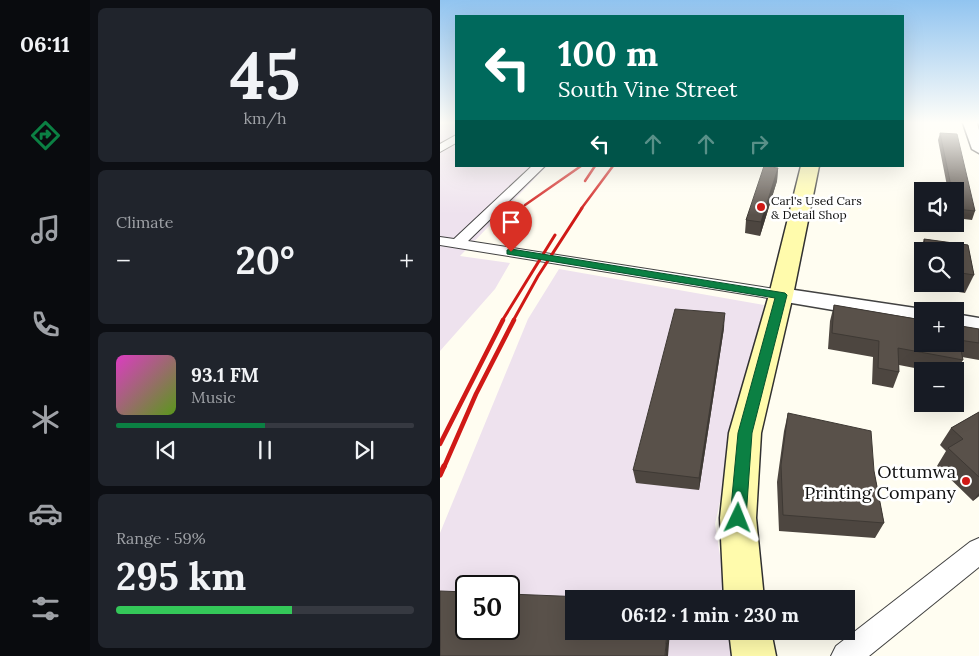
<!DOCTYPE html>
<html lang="en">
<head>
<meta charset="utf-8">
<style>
  :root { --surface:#171b24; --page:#20242c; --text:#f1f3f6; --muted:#9ea1a6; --line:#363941; --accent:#0b8043 }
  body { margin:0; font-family:Lora,serif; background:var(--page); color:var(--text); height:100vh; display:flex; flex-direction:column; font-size:19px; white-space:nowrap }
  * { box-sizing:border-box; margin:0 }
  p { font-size:16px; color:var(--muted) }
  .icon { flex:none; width:28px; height:28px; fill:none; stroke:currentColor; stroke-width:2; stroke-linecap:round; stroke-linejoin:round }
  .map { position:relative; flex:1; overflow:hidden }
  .panel { display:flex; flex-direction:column; gap:8px; padding:8px; background:#0d0f14; width:350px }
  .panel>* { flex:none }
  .top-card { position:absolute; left:15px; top:15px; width:449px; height:152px; border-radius:0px; box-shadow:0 5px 20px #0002; background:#00695c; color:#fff; overflow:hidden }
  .tools { position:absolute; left:474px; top:182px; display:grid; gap:10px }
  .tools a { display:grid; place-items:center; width:50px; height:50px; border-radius:0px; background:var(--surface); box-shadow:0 5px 20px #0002; font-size:25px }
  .speed { position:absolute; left:15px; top:575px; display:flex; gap:10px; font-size:25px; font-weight:700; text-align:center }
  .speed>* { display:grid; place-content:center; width:65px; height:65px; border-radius:50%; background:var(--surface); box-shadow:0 5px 20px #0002; line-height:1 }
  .speed .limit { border:2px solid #111; border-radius:8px; background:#fff; color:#111 }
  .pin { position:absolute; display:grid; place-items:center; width:42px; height:42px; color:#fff; margin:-51px -21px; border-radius:50% 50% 50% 0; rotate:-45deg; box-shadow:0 0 5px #0007 }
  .pin .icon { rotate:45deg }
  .me { position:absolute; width:55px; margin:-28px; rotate:2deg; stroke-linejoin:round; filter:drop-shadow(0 0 4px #0008) }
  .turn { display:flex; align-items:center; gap:18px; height:105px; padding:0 20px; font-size:22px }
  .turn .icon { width:65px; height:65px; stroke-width:2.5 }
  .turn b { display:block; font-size:35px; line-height:42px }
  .lanes { display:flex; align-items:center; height:48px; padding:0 20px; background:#0003; justify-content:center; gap:25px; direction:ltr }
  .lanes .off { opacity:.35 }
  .big { font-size:38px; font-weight:700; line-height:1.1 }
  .panel .tile { flex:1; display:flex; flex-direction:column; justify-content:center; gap:8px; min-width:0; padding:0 18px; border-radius:8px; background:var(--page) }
  .panel .dial { align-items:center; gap:0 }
  .dial b { font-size:65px; line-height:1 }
  .song { display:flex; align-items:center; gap:15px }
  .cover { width:60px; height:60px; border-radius:8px; background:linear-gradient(135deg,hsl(310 70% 55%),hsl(90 70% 35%)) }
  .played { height:5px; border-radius:2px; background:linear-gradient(90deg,var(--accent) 50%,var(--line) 50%) }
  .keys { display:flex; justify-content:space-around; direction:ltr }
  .heat { display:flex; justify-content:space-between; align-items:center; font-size:28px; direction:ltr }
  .charge { height:8px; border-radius:4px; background:linear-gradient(90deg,#34c759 59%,var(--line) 0) }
  .trip { position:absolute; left:125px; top:590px; width:290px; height:50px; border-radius:0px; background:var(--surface); box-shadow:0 5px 20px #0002; font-weight:700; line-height:50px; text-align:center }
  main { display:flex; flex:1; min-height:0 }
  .dock { display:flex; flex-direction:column; width:90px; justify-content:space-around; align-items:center; background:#090b0e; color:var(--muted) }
  .dock .icon { width:35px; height:35px }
  .dock .on { color:var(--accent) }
  .dock b { font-size:22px; color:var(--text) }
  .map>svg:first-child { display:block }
  .industrial { fill:#eee2ee; fill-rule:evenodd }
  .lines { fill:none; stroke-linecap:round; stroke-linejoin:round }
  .minor-casing { stroke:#424242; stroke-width:2 }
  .tertiary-casing { stroke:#424242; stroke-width:3 }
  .secondary-casing { stroke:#313131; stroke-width:3 }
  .minor { fill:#fff; fill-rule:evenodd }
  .tertiary { fill:#fff; fill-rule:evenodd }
  .secondary { fill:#fffbac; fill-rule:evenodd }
  .rail-far3 { stroke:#d01916; stroke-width:2.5 }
  .rail-far2 { stroke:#d01916; stroke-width:3 }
  .rail-far1 { stroke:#d01916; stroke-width:4.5 }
  .rail { stroke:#d01916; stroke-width:5.5 }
  .wall { fill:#4d4640; fill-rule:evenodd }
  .shaded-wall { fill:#3e3934 }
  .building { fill:#59514a; stroke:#3e3934 }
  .route { fill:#0b8043; stroke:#07532c }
  .poi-dot { fill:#d01916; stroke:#fff; stroke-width:2 }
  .labels { text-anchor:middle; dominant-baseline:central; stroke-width:5; stroke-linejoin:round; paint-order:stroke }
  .far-poi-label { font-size:12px; fill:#0f0f0f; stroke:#fff; text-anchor:start }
  .near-poi-label { font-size:18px; fill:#0f0f0f; stroke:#fff; text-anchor:end }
</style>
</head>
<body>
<main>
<nav class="dock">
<b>06:11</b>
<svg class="icon on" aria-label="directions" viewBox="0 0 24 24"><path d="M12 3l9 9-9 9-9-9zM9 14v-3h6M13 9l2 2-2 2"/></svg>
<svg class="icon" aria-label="music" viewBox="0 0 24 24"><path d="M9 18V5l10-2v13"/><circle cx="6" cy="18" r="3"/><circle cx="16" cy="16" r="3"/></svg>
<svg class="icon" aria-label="phone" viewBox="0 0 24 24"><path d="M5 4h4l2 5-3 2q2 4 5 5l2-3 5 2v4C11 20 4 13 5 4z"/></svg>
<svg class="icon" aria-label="climate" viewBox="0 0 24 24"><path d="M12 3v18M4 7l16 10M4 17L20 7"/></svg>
<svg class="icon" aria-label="car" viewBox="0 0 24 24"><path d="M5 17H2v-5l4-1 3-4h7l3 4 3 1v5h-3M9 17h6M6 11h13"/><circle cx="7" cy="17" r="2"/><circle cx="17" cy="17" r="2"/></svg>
<svg class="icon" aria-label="filters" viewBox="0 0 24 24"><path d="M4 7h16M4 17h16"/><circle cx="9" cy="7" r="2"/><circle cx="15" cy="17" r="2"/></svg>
</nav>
<section class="panel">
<div class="tile dial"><b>45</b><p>km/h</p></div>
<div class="tile"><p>Climate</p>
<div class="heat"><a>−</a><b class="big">20°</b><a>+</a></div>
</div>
<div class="tile">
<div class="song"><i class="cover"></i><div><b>93.1 FM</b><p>Music</p></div></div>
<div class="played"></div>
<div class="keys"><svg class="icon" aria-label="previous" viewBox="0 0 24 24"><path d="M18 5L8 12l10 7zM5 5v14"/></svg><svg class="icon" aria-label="pause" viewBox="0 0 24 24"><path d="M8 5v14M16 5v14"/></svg><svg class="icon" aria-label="next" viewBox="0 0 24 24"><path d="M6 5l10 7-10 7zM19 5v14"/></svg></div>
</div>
<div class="tile"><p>Range · 59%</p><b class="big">295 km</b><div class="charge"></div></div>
</section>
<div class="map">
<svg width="539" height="656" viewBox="0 0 539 656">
  <rect width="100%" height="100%" fill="#fffdf1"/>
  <path class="industrial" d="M0,123H16V166H107L20,256L70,263L55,289L0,351Z
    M119,269L324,305L275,524L287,599H134V631H293L297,656H0V533L88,319ZM26,586H69V629H26Z"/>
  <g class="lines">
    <defs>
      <path id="minor" d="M16,135V143L0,152V144Z
        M92,166H105L28,241L341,290L347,291L349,295L347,299L341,300L0,245V237L14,239Z
        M539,538V567L429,656H391L396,646L530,542Z"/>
      <path id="tertiary" d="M523,123H537L539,130V153L532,149Z
        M341,288L482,309L488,311H482V325L334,300L331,295L334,290Z
        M515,314L539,318V334L515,330Z"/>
      <path id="secondary" d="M361,166H379L353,295L321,433L316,518L324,599H284L280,518L289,433L329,295Z
        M289,631H331L336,656H292Z"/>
    </defs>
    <use href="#minor" class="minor-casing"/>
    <use href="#tertiary" class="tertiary-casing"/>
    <use href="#secondary" class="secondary-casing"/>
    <use href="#minor" class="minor"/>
    <use href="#tertiary" class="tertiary"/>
    <use href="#secondary" class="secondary"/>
    <path class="rail-far3" d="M145,181L155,166
      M85,205L141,166
      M141,209L173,166"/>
    <path class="rail-far2" d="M62,321L115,235
      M73,321L98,276L142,208"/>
    <path class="rail-far1" d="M0,444L63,320
      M4,467L36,394L74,320"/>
    <path class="rail" d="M0,475L4,466"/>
  </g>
  <path class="wall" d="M500,133L535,211L532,220L515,218V191H508L498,140Z
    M338,168L337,181L320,236L305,233L306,220Z
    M484,239L528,245L534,275L525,293L480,286L478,257ZM482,251H515V284H482Z
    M394,305L539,329V360L522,357L523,360L515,373V371H490L459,365V372L453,388L432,384L433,357L388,349L390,321Z
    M284,328L259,490L196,483L193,470Z
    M539,412V496L533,501L497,466L506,451L500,445L511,428Z
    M348,413L434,471L444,523L435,538L339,531L337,482L344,431Z"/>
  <path class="shaded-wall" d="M338,168L337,181L320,236L321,222Z
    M285,313L284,328L259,490V478Z
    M539,493V496L533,501Z
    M227,631H230L228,656H225Z"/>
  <path class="building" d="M500,133L517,134L535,211L516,209L515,204V191H512Z
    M324,166L338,168L321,222L306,220Z
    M484,239L528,245L534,275L515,272V251H486Z
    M394,305L482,320V344H515V325L539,329V343L519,340L523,360L458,348L459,372L438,368L439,341L392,333Z
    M235,309L285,313L259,478L193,470Z
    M539,412V477L508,448L523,439L511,428Z
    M348,413L431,431L434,471L444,523L343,515L341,465Z
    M0,591L26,592V629H69V594L194,599H134V631H227L225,656H0Z"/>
  <linearGradient id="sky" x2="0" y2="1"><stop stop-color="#91c4f0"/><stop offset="0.57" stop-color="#fffef9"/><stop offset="1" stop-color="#fffef9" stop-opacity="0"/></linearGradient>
  <rect width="539" height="215" fill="url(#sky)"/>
  <path class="route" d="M71,249L345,293L347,295L312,433L306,518L303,523L298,525L292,523L290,518L298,433L335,298L67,254V250Z"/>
  <g class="poi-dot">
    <circle cx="321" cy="207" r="5"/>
    <circle cx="526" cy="481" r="5"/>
  </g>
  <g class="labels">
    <g class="far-poi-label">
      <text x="331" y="200">Carl's Used Cars<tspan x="331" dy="14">&amp; Detail Shop</tspan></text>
    </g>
    <g class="near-poi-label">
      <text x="516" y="471">Ottumwa<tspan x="516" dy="21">Printing Company</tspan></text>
    </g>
  </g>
</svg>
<div class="tools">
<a><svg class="icon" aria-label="sound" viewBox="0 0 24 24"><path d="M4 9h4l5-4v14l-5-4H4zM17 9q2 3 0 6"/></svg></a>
<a><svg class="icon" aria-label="search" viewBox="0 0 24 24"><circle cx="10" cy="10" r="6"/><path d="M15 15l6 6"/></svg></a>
<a>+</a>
<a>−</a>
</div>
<div class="speed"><div class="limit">50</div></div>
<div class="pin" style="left:71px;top:252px;background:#d93025"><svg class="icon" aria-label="arrive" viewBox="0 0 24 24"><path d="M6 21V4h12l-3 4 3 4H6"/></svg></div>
<svg class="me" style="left:298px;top:518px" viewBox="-20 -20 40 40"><path d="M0-17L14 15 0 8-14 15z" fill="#0b8043" stroke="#fff" stroke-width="4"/></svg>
<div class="trip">06:12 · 1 min · 230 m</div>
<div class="top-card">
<div class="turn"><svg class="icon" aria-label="left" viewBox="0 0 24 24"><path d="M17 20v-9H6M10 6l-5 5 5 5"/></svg><div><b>100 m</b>South Vine Street</div></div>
<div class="lanes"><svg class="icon" aria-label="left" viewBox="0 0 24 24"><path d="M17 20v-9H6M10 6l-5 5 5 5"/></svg><svg class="icon off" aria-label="ahead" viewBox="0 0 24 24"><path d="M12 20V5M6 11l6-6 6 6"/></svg><svg class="icon off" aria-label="ahead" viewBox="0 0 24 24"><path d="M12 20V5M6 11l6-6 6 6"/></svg><svg class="icon off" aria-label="right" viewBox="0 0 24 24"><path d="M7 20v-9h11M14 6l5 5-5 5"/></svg></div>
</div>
</div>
</main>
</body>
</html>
